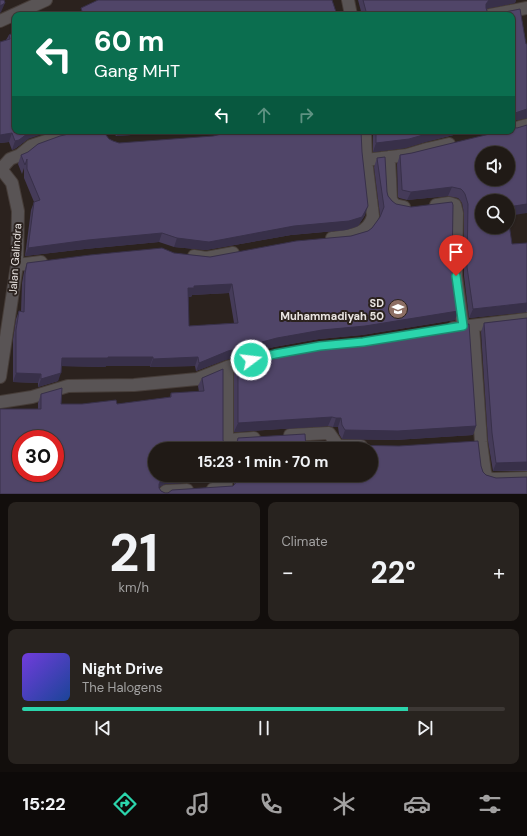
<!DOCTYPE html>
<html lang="en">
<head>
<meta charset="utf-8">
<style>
  :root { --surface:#201a16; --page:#28231f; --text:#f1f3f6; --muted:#a2a1a1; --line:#3d3835; --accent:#2bd5ac }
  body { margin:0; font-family:"DM Sans",sans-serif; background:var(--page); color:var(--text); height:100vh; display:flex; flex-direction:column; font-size:15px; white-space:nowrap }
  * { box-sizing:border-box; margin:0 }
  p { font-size:13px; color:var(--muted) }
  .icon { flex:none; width:22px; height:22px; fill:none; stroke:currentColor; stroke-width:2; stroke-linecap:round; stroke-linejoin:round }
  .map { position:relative; height:494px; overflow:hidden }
  .details { display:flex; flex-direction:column; gap:8px; padding:8px; background:#120e0c; flex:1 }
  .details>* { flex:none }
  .guide { position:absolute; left:12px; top:12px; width:503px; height:122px; border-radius:8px; box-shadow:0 1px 3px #0004,0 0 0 1px var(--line); background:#0b6e4f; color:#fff; overflow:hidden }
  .tools { position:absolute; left:475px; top:146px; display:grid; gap:8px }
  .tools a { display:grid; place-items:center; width:40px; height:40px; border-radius:50%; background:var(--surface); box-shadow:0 1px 3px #0004,0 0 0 1px var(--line); font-size:20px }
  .speed { position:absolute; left:12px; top:430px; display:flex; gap:8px; font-size:20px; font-weight:700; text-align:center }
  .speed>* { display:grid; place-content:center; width:52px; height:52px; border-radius:50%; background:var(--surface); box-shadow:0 1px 3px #0004,0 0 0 1px var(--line); line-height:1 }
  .speed .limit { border:6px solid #d22; background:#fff; color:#111 }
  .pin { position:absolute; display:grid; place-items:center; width:34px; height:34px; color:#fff; margin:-41px -17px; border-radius:50% 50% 50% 0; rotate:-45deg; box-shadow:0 0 4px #0007 }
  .pin .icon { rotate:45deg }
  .me { position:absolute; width:44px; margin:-22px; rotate:75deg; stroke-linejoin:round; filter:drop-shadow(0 0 3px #0008) }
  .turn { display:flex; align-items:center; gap:14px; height:84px; padding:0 16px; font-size:18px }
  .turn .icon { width:52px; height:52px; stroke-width:2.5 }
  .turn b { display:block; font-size:28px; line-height:34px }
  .lanes { display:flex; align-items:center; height:38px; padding:0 16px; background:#0003; justify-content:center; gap:20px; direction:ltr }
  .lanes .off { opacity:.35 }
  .big { font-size:30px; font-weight:700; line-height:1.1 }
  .details .widget { flex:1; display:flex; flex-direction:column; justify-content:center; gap:6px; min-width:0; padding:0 14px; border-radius:8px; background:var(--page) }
  .details .dial { align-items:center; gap:0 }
  .dial b { font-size:52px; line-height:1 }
  .song { display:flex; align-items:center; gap:12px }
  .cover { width:48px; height:48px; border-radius:6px; background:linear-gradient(135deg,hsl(260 70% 55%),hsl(220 70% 35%)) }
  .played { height:4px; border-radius:2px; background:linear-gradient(90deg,var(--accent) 80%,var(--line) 80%) }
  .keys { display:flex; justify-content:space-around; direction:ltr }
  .heat { display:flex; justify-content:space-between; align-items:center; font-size:22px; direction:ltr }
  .details .tiles { flex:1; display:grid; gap:8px; grid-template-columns:1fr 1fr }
  .widget:last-child { grid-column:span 2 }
  .trip { position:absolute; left:148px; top:442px; width:230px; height:40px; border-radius:20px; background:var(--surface); box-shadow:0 1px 3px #0004,0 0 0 1px var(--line); font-weight:700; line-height:40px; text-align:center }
  .menu { display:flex; height:64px; justify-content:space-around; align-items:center; background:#0d0a09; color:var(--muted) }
  .menu .icon { width:28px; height:28px }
  .menu .selected { color:var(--accent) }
  .menu b { font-size:18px; color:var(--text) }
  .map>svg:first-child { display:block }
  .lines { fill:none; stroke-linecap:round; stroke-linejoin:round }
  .minor-casing { stroke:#463d39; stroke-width:14 }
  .minor { stroke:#595455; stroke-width:12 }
  .wall { fill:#453b59; fill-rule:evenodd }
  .shaded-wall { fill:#383049 }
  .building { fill:#504568; stroke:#383049; fill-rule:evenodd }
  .route-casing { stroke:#1c8a70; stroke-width:10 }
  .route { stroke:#2bd5ac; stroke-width:7 }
  .labels { text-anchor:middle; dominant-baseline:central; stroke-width:4; stroke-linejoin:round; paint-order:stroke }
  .street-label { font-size:11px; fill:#e9e4e1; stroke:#2b221e }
  .poi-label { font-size:11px; font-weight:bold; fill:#e9e4e1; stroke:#2b221e; text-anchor:end }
</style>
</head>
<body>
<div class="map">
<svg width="527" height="494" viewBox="0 0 527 494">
  <rect width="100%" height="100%" fill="#2b221e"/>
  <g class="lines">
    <defs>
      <path id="minor" d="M348,0L351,15
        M490,15L527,8
        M0,21L46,0
        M512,129L527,125
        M389,157L391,200L395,205L404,207
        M366,160L407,155L427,149L449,144
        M0,169H1L12,183L18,211L17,265L0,377
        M1,169L10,159L20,155L31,146L55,138L82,131
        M436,205L449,203L455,205L457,213L456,276L463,326
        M332,238C349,236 368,235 373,216L366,160L365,131
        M194,256L206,258L233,253
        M17,265L41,262
        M473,326L481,442L485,472L487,478L493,479L527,478
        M453,328L527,319
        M227,367V449
        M0,402L32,397L68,386L134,385L197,379L227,367L255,359
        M290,435L329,433L338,446H361
        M227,440L254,438
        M213,489L226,488L227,475
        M163,494L166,491L187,490"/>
    </defs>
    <use href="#minor" class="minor-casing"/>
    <use href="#minor" class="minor"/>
  </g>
  <path class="wall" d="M358,0H516L515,3L489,8L486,9L487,11L490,13L495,14L520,9L526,44H527V118L512,121V15H362Z
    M15,32L28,139L16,148L12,150L9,142L0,143V42L6,40L9,35Z
    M517,128L482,201L512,244L527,243V312L469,318L464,276V213L462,203L460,200L458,198L448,196L407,200L399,198L398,197L397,164L400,155L412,153Z
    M112,131H188L117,136H116Z
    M373,131H470L425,142L405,148L373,152Z
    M109,139L113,141L119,143L362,152L365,215L358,226L346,230L291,235L206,250L174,247L159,242L85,249L25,256L31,210L34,202L24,178V168L22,174L18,164L21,155Z
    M377,158L388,196L452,268L458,311L455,320L362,335L319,339L274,347L225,360L196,371L195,366L150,367V366H106L105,367L61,366L58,381L38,387V383L13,382V339L16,319L19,311H21L22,283L24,272L27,263L174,253L210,257L351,236L368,231L372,228L380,218V215L374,167ZM229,293L234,323L189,326L188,297H191L192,295Z
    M527,318V471H493L488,441L481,332L484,323Z
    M238,364L476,426L473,435L395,440L342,439L339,434L338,427H333L328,426L234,432V373Z
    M202,378L224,444L227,447L231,448L234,447L238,438L306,449H155L219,481L165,484L159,487L161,491L165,493L233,486L234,485V475H371V449H343L344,445L481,466L483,472L486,475L496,478L527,494H0L38,409V403L41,394L61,404H117L170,397L171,393L199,392L198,386Z"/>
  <path class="shaded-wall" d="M489,0H516L515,3L489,8L485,9L486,4Z
    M5,3L1,12L0,13V6Z
    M527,109V118L512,121V114Z
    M31,131H52L28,139L16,148L12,150L15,141Z
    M119,131H188L117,136Z
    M437,131H470L425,142L405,148L373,152L376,143Z
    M12,133L9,142L0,143V135Z
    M452,187L448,196L407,200L411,192Z
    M527,204V213L508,216V207Z
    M368,206L365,215L358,226L346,230L291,235L206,250L174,247L177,238L294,226Z
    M162,233L159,242L85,249L25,256L28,248L88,240Z
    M232,284L229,293L192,295L191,297H185L188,288L194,286Z
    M527,303V309L526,312L469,318L473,309Z
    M458,311L455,320L362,335L319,339L274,347L225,360L196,371L199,363L228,351L277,338L322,330Z
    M108,357H153L150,366H106L105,367L58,366L62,358Z
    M198,357L195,366L150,367L153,359Z
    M16,373L41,374L38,383L13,382Z
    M61,373L58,381L38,387L41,379Z
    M332,417L328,426L234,432L238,423Z
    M336,418H341L338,427H333Z
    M476,426L473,435L395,440L342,439L345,430Z
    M527,462V470L493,471L496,463Z
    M168,475H221L219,481L165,484L161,486L157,489L161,480L164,477Z"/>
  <path class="building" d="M0,0H4L5,3L0,6Z
    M98,0H332L337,15H73L82,11L81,8Z
    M363,0H489L486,4V8L487,11L490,13L495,14L520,9L526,44H527V109L512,114V15H367Z
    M15,32V131H31L19,140L15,141L12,133L0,135V42L10,39L9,35Z
    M527,125V204L508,207V201H482V227H508V217L512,244L527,243V303L473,309L467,267L468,204L465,194L463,191L461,189L452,187L411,192L402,190V188L400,155L412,153L432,148L502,131H512V127L517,128ZM482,153H508V179H482Z
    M81,131H103L109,139L113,141L119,143L213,136L235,131H361L362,152L368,206L362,217L349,221L294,226L209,242L177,238L162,233L88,240L28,248L34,202L40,200L27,169V159L25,165L21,155L28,152L38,144L60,136Z
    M376,131H437L409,139L376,143Z
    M385,157L387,192L388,196L392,201L396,204L411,207L452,202L453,205L452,268L458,311L365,326L322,330L277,338L228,351L199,363L198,357L153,359V357H108V358H62L61,373L41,379V374L16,373V330L19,311L24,312L25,274L27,263L90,255L162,248L174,253L210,257L296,241L351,236L368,231L372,228L380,217L384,207L377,158ZM232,284L238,323L189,326L188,288H194V286Z
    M527,318V462L496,463L492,433L484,323Z
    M469,324L476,426L398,431L345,430L342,425L341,418H336L332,417L238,423V364L280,353L324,345L367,341Z
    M223,369V440L224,444L227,447L231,448L234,447L237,444L238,438L305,434L306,449H155V475H168L164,477L161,480L159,484V488L161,491L165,493H168L172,490L233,486L235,484L237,480V475H371V449H345L344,445L399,446L478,441L481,466L483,472L486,475L496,478L527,477V494H0V409H41V394L62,388L61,404H82L116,400L117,404L171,397V393L204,391L202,378ZM21,439H55V473H21Z"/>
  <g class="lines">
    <defs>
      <path id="route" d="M251,360L275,354L320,346L363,342L463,326L456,276"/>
    </defs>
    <use href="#route" class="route-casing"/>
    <use href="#route" class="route"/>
  </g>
  <defs>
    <symbol id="school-disc" viewBox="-11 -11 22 22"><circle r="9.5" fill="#8d6e63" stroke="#2b221e"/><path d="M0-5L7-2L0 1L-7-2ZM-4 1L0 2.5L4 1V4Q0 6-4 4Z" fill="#fff"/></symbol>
  </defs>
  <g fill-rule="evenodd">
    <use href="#school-disc" x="387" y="298" width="22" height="22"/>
  </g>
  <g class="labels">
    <g class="street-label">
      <text transform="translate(15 259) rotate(-86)">Jalan Galindra</text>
    </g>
    <g class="poi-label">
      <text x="384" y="303">SD<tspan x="384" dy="13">Muhammadiyah 50</tspan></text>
    </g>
  </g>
</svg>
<div class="tools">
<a><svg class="icon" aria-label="sound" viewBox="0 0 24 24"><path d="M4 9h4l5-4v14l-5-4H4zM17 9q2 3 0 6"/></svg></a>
<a><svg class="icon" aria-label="search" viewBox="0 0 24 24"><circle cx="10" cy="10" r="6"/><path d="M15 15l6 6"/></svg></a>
</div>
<div class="speed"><div class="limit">30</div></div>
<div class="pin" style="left:456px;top:276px;background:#d93025"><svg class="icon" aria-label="arrive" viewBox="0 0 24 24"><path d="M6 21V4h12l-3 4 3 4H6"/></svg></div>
<svg class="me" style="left:251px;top:360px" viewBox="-20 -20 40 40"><circle r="17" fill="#2bd5ac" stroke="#fff" stroke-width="3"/><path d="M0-11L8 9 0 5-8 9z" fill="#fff"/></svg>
<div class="trip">15:23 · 1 min · 70 m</div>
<div class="guide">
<div class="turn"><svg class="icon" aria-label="left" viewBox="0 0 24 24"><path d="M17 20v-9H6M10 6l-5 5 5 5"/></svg><div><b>60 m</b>Gang MHT</div></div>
<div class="lanes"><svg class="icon" aria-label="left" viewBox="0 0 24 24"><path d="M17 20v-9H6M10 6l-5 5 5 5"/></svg><svg class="icon off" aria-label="ahead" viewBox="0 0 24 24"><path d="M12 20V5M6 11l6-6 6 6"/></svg><svg class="icon off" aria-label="right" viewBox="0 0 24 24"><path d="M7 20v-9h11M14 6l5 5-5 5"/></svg></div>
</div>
</div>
<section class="details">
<div class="tiles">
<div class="widget dial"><b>21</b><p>km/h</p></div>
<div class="widget"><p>Climate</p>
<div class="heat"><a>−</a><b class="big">22°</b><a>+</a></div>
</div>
<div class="widget">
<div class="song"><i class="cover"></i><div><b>Night Drive</b><p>The Halogens</p></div></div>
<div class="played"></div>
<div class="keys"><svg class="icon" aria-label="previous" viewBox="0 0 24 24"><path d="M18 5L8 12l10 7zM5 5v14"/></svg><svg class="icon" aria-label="pause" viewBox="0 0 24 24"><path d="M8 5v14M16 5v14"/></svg><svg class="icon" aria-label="next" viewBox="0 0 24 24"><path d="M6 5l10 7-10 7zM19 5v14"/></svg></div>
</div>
</div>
</section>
<nav class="menu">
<b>15:22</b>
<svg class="icon selected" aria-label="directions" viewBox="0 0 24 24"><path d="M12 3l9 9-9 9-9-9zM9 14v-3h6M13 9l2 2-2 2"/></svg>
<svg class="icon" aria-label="music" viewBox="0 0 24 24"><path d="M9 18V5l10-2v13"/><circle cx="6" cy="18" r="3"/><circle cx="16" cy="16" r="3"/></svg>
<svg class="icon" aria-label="phone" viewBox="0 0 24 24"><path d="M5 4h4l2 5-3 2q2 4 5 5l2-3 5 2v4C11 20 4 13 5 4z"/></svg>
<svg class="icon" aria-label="climate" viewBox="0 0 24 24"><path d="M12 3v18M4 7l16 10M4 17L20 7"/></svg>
<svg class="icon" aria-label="car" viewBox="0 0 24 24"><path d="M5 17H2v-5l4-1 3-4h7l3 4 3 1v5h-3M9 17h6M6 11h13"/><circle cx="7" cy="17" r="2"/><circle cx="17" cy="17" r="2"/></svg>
<svg class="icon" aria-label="filters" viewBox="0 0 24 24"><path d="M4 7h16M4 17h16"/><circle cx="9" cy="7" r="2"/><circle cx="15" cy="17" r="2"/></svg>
</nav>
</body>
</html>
